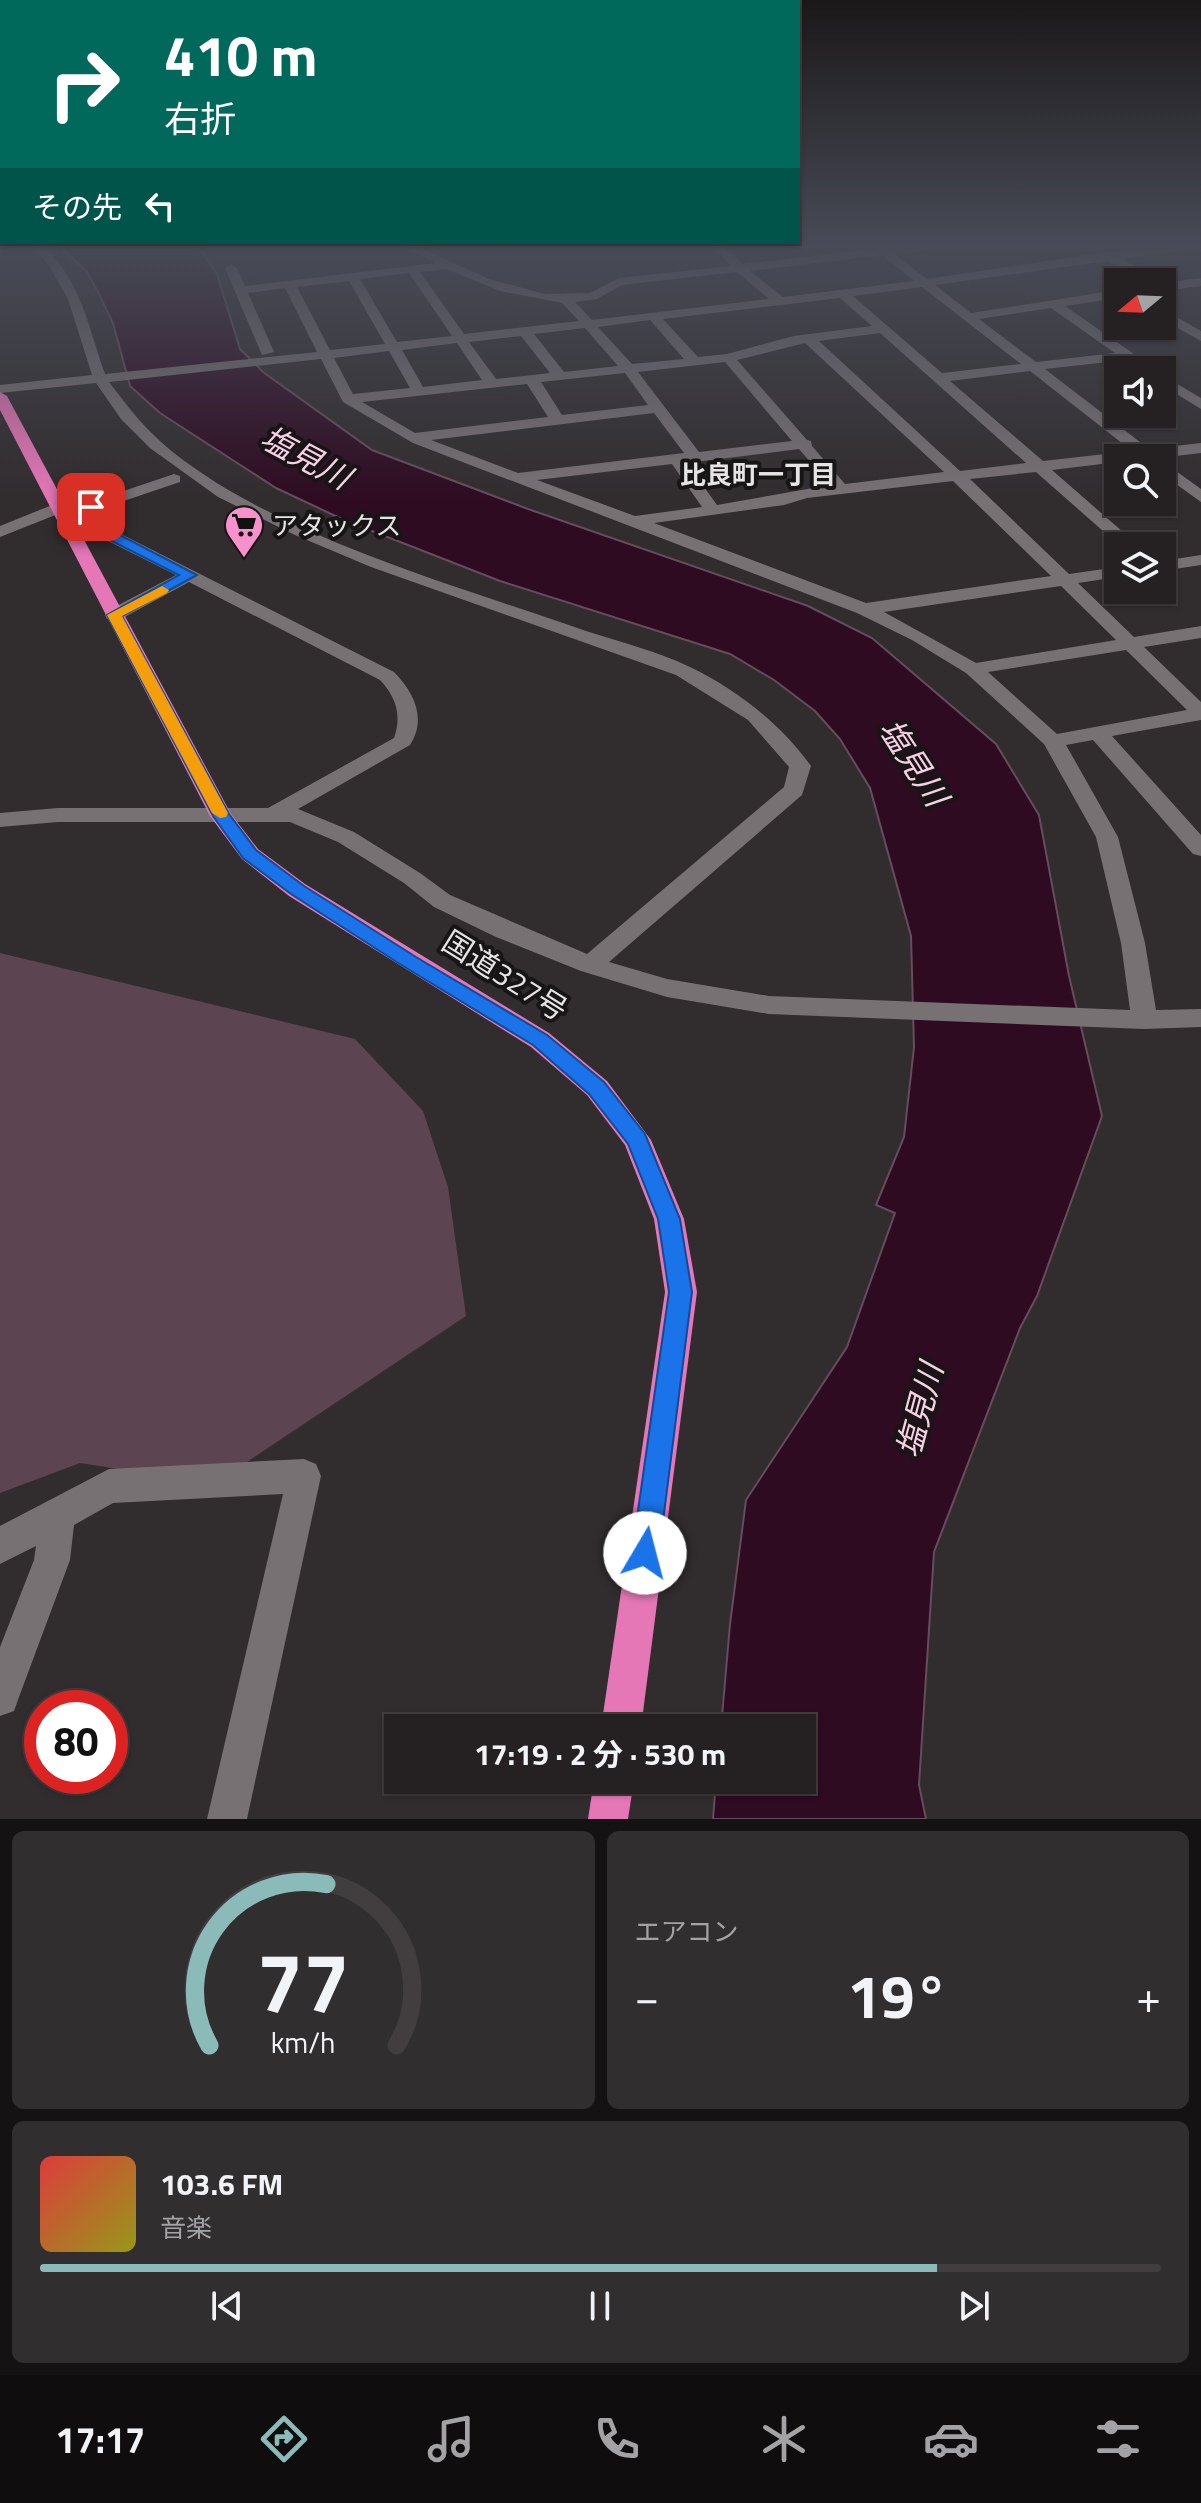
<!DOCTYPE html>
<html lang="ja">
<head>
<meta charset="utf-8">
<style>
  :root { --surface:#252122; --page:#312e2f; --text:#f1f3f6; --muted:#a3a3a5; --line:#423e40; --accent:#8bbbb9 }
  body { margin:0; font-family:"Titillium Web","Noto Sans JP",sans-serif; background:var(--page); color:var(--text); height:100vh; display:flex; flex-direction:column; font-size:30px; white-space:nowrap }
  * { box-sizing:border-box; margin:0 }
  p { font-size:26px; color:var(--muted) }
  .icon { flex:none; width:44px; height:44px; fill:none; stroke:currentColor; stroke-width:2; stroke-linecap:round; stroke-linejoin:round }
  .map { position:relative; height:1819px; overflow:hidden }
  .drawer { display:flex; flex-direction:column; gap:12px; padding:12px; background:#141213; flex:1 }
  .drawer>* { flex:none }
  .guide { position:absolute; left:0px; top:0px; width:800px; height:244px; box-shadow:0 2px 6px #0004,0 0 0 2px var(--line); background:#00695c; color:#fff; overflow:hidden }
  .needle { width:52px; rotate:251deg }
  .tools { position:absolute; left:1104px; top:268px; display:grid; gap:16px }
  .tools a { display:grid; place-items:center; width:72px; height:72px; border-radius:0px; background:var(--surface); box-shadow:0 2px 6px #0004,0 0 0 2px var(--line); font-size:40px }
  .speed { position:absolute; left:24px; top:1690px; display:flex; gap:16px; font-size:40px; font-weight:700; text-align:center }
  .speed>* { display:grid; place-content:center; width:104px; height:104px; border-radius:50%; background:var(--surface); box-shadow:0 2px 6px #0004,0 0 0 2px var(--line); line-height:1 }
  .speed .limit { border:12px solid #d22; background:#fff; color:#111 }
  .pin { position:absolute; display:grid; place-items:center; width:68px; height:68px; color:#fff; margin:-34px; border-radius:16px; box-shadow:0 4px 12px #0006 }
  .me { position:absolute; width:88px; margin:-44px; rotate:8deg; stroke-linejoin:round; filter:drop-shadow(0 0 6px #0008) }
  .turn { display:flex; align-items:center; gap:28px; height:168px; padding:0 32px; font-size:36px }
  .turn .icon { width:104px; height:104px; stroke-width:2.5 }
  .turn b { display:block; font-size:56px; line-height:68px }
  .then { display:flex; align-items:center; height:76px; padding:0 32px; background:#0003; gap:16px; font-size:30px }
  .big { font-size:60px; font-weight:700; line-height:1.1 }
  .drawer .card { flex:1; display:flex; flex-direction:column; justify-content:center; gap:12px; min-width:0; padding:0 28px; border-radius:12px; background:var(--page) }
  .drawer .dial { align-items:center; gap:0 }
  .dial svg { height:208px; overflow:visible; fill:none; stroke:var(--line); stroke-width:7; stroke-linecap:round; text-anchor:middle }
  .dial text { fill:var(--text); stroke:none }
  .song { display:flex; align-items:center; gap:24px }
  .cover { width:96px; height:96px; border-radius:12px; background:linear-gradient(135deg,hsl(0 70% 55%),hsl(60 70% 35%)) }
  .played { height:8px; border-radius:4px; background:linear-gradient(90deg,var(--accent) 80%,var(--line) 80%) }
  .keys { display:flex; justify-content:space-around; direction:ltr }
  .heat { display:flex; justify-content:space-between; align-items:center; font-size:44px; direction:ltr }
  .drawer .tiles { flex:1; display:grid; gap:12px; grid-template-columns:1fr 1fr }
  .card:last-child { grid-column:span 2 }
  .trip { position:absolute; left:384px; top:1714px; width:432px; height:80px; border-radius:0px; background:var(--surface); box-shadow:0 2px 6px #0004,0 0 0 2px var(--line); font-weight:700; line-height:80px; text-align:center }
  .tab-bar { display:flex; height:128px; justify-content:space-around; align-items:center; background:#0f0d0e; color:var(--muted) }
  .tab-bar .icon { width:56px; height:56px }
  .tab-bar .current { color:var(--accent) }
  .tab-bar b { font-size:36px; color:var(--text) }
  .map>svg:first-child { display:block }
  .green { fill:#5d4451 }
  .water { fill:#2e0b21; stroke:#664c5c; stroke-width:2 }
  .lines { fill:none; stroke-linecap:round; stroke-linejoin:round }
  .minor { fill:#787174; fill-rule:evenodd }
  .highway { fill:#e677b7; fill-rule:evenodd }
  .route { fill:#1a73e8; stroke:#114b97; stroke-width:2 }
  .slow { fill:#f59e0b }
  .labels { text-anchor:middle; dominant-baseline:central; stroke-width:8; stroke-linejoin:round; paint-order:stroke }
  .far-neighbourhood-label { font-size:26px; font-weight:bold; fill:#e8e4e6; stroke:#171516 }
  .far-poi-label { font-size:26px; fill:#e8e4e6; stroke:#171516; text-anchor:start }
  .street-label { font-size:30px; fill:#e8e4e6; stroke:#171516 }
  .water-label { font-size:32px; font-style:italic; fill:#facfe5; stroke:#171516 }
</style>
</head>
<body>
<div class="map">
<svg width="1201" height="1819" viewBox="0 0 1201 1819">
  <rect width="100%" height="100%" fill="#312c2e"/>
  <path class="green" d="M0,953L355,1039L423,1111L448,1187L466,1316L214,1484L80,1463L0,1493Z"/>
  <path class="water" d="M60,246H198L217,274L240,349L263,372L372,450L528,509L808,606L872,638L996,744L1039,815L1069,976L1102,1116L1037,1296L1020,1328L934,1552L919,1785L926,1819H713L716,1780H802V1728H721L730,1624L746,1500L847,1347L895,1213L876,1205L904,1137L914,1047L911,936L870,788L840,739L815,711L774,680L730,654L500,581L344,520L276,488L160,413L130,386L113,323L97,290L87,272Z"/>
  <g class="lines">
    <path class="minor" d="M33,246H45C83,288 87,323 105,374L317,352L285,288L248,293L274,352L262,355L225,268L231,264L237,268L245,286L435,263L403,246H417L489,279L545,294L590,293L619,278L731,266L712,246H724L743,264L874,249L873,246H939L933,249L894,254L927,279L1108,252L1196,246L1190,249L1122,259L1161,279L1163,282L1162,283L1201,278V286L1162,291V282H1148L1108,261L935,285L971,313L1118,290V298L1065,306L1157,370H1141L1126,360L1045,369L1149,449L1201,443V453L1159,458H1118V462L1052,470L1139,546H1120L1036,472L970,479L1069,574L1118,567V577L1078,583L1134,637L1201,626V638L1144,647L1201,702V720L1112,736L1201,835V856L1193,854L1093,740L1066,745L1118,837L1145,943L1156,1010L1201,1009V1027L1144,1029L769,1014L667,997L581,971L496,937L434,907L404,883L338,842L290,822H58L0,827V813L58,808H268L394,738C402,715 396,697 380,680L189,582L121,619H107L105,615L107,611L176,575L94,534L83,507L85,504L174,474L180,476V482L100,509L107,527L394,672C414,692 427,719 410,745L298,809L354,832L420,873L450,895L587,954L784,787L789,767L748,720L676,675L371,567L295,535L218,497L150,448L121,419L96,383L0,393V385L92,375L68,299L50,267ZM882,255L914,281L783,297L750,271ZM447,269L500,291L562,303L579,321L464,334L420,272ZM737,272L769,299L592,320L575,302L597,299L622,285ZM409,273L452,336L397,342L360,279ZM349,281L385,344L330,350L297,287ZM922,287L1021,364L942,373L853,296ZM840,298L872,326L794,336L727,354L698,357L663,319ZM1051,308L1115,353L1036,362L979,319ZM650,320L684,359L632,364L598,327ZM585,328L618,366L564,372L534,334ZM880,333L1026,463L960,471L819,341ZM521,336L550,373L496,379L469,342ZM457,343L482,380L423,387L402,350ZM805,343L944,472L845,484L812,446L811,441L807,440L737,360ZM389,351L410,388L353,394L334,358ZM321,359L343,402L413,443L857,613L912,640L966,673L1044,744L1096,837L1121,943L1130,1010L769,996L667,979L609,962L802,795L811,766C781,724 736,689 690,667C657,651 620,642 586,631C456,585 264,533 161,442C141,424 125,403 109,382ZM725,362L792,441L699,452L638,372ZM1030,371L1132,451L1043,461L950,381ZM625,373L648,405L562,415L541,382ZM527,384L548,417L415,433L362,402ZM654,413L684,453L518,473L431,440ZM799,449L830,485L717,505L687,463ZM672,464L702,507L635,516L537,480ZM953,481L1051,576L866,603L654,523L784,505L807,498ZM1061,586L1116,640L976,663L884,612ZM1126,650L1187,710L1057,734L988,672Z
      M1162,309L1201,331V341L1162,319Z
      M1162,375L1201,398V409L1162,385Z
      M1162,461L1201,489V502L1162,474Z
      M57,503L65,508L63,512L0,537V526Z
      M1201,555V565L1162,571V561Z
      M304,1459L316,1464L321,1476L247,1819H207L283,1494L113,1503L74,1525L70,1560L19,1697L14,1711L0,1716V1647L34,1560L36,1546L0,1564V1526L109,1469Z"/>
    <path class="highway" d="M0,392L7,396L231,814L258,849L305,884L549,1033L607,1081L651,1140L684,1219L697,1292L641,1728H601L665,1292L654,1219L625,1145L587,1095L531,1047L289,896L242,859L210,816L0,410Z
      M594,1780H634L628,1819H588Z"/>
  </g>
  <linearGradient id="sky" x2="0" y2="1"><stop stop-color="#1b1819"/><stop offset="0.49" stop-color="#484b57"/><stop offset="1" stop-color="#484b57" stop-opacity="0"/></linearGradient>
  <rect width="1201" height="500" fill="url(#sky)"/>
  <path class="route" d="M91,503L97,507L106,528L197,575L122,616L229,814L256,850L304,886L416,957L547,1035L604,1082L645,1134L680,1219L692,1292L659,1553L655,1563L645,1567L636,1563L632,1553L669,1292L658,1219L628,1144L589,1094L533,1045L403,966L291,894L243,858L213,816L107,615L179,575L96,533L85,507Z"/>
  <path class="slow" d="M162,586L169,590L167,593L122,616L228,813L226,817L220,818L212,813L107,615Z"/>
  <defs>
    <symbol id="supermarket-pin" viewBox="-11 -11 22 30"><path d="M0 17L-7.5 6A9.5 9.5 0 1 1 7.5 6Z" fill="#f890cb" stroke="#171516"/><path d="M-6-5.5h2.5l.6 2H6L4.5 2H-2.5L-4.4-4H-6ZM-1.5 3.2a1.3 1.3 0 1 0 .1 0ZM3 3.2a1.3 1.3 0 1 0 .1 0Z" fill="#111"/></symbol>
  </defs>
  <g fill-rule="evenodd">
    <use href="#supermarket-pin" x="222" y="503" width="44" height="60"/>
  </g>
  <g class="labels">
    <g class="far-neighbourhood-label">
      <text x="758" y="474">比良町一丁目</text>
    </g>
    <g class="far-poi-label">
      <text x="272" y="525">アタックス</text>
    </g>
    <g class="street-label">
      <text transform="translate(505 975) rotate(32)">国道327号</text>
    </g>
    <g class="water-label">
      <text transform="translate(306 457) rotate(28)">塩見川</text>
      <text transform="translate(914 762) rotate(57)">塩見川</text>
      <text transform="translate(919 1410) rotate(-75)">塩見川</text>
    </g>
  </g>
</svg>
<div class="tools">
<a><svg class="needle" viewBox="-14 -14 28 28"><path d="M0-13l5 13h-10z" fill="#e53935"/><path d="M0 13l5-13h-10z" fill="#a3a3a5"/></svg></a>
<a><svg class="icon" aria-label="sound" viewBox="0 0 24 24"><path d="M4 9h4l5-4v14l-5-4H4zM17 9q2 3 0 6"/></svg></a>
<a><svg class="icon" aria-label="search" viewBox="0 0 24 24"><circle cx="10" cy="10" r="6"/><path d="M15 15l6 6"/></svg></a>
<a><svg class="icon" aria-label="layers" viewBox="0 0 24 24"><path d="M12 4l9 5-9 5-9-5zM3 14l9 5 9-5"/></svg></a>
</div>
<div class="speed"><div class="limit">80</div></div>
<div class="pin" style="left:91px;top:507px;background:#d93025"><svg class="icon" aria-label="arrive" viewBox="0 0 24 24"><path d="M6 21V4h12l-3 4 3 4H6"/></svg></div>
<svg class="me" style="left:645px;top:1553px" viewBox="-20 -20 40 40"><circle r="19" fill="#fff"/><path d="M0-13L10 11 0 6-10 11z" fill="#1a73e8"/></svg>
<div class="trip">17:19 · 2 分 · 530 m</div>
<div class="guide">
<div class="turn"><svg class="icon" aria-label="right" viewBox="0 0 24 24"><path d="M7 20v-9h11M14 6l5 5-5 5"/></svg><div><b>410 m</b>右折</div></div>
<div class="then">その先<svg class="icon" aria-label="left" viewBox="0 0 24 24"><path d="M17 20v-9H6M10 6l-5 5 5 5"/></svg></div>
</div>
</div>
<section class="drawer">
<div class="tiles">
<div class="card dial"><svg viewBox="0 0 100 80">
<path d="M14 69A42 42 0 1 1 86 69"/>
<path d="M14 69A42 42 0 0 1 59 7" stroke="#8bbbb9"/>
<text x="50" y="56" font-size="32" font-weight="700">77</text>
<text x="50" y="72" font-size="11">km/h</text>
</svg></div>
<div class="card"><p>エアコン</p>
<div class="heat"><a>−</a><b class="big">19°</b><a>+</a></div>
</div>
<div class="card">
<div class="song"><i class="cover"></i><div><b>103.6 FM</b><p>音楽</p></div></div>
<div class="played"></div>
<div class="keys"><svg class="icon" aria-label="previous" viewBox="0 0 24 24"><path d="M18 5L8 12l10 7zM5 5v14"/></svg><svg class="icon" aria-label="pause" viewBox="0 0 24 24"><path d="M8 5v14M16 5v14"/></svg><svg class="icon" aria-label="next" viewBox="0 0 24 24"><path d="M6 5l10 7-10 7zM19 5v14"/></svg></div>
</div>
</div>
</section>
<nav class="tab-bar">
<b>17:17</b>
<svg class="icon current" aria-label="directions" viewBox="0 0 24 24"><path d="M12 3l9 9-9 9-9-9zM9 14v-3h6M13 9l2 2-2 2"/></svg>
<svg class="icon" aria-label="music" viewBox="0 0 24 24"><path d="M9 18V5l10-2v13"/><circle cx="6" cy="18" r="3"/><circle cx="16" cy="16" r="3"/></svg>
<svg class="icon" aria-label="phone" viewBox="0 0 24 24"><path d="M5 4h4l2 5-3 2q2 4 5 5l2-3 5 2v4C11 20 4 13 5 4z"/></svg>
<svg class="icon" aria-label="climate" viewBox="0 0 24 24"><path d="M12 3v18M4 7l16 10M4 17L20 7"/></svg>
<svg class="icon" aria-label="car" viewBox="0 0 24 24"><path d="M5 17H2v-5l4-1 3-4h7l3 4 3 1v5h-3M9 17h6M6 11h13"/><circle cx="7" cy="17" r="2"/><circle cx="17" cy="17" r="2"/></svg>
<svg class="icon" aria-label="filters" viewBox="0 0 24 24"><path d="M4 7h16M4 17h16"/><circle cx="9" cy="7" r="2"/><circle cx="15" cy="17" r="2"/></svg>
</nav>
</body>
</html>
